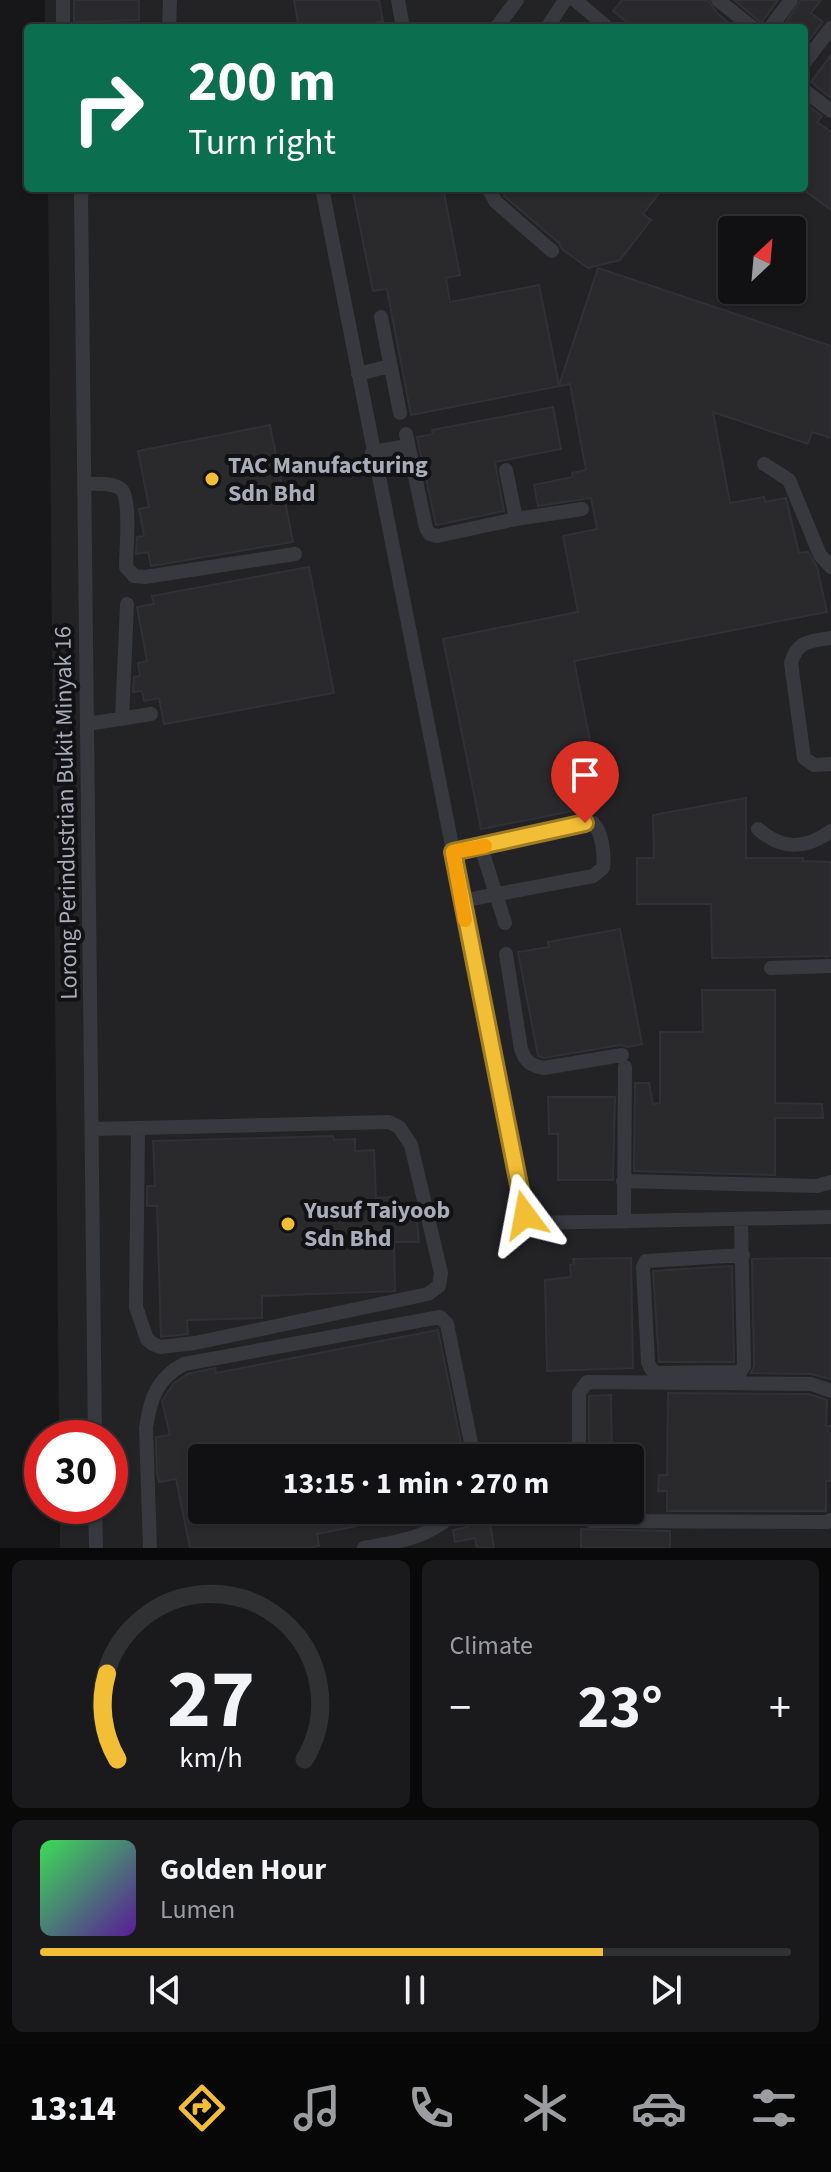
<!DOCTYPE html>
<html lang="en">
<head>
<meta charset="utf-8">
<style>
  :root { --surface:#111113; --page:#1a1a1c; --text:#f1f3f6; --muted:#9c9da0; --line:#303133; --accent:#f2be36 }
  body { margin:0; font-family:"Source Sans 3",sans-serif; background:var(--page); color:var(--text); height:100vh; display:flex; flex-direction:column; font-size:30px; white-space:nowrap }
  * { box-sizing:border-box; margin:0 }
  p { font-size:26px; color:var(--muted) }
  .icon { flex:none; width:44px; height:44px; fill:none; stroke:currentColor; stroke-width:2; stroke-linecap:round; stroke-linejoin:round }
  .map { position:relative; height:1548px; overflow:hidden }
  .drawer { display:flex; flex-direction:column; gap:12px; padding:12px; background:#09090a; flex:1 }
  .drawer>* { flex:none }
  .hud { position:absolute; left:24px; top:24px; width:784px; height:168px; border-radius:8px; box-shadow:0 2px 6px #0004,0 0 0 2px var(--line); background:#0b6e4f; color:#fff; overflow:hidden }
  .needle { width:52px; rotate:26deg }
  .tools { position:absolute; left:718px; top:216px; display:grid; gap:16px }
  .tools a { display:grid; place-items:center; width:88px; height:88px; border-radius:8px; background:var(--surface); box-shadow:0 2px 6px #0004,0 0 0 2px var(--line); font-size:40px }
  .speed { position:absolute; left:24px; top:1420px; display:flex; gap:16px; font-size:40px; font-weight:700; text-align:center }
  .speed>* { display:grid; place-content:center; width:104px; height:104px; border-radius:50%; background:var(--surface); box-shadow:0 2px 6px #0004,0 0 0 2px var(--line); line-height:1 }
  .speed .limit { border:12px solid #d22; background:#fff; color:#111 }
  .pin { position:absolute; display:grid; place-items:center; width:68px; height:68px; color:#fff; margin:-82px -34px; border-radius:50% 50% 50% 0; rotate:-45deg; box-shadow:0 0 8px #0007 }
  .pin .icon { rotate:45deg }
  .me { position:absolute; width:88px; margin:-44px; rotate:347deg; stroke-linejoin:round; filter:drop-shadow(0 0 6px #0008) }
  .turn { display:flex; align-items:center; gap:28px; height:168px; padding:0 32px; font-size:36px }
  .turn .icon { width:104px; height:104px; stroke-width:2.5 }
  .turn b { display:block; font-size:56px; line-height:68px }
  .big { font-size:60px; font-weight:700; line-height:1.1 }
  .drawer .widget { flex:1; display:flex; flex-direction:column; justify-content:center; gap:12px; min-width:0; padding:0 28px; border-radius:12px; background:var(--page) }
  .drawer .dial { align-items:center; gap:0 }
  .dial svg { height:208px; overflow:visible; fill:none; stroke:var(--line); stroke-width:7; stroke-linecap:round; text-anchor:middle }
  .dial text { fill:var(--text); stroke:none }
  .song { display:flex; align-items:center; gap:24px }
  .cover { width:96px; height:96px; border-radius:12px; background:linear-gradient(135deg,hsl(130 70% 55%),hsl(270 70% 35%)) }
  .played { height:8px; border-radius:4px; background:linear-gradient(90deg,var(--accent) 75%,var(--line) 75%) }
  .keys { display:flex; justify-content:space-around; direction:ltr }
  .heat { display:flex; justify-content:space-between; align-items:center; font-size:44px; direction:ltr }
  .drawer .tiles { flex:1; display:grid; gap:12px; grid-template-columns:1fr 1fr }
  .widget:last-child { grid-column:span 2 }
  .trip { position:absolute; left:188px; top:1444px; width:456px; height:80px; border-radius:8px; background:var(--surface); box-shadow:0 2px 6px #0004,0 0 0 2px var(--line); font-weight:700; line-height:80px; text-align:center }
  .dock { display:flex; height:128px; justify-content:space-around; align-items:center; background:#070708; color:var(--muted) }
  .dock .icon { width:56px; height:56px }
  .dock .current { color:var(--accent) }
  .dock b { font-size:36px; color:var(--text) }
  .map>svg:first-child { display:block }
  .built { fill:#232326; fill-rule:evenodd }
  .building { fill:#2a2a2d; stroke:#313135; stroke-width:2 }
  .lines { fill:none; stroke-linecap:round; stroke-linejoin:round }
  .minor { stroke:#38393e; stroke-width:14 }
  .route-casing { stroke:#9d7c23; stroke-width:20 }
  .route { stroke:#f2be36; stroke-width:14 }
  .slow { stroke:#f59e0b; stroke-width:14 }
  .poi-dot { fill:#f2be36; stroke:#121214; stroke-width:3 }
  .labels { text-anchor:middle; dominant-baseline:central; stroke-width:8; stroke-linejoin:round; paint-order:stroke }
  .poi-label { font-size:24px; font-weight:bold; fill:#a9adb9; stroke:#121214; text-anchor:start }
  .street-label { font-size:24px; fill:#a9adb9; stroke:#121214 }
</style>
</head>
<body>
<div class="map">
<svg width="831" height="1548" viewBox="0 0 831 1548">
  <rect width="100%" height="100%" fill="#171719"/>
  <path class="built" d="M45,0H831V1548H60V1506H110V1438H59L48,188H804V28H45ZM732,230H792V290H732ZM202,1458H630V1510H202Z"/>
  <path class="building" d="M74,0H139V20L74,22Z
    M294,0H379L383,21L345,28H299Z
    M622,0H708L718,14L735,28H635L613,11Z
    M734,0H778L761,23Z
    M801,0H821L811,13L823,22L804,47V28H782Z
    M831,55V98L811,82Z
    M804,103L822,116L817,122L831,132V210L804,190Z
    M352,188H443L460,275L446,278L450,302L539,285L559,385L598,268L831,346V438L812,432L808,444L713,412L730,503L764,497L765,502L786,498L799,553L808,552L817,567L827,612L574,661L603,805L481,829L443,639L578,612L563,536L597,529L591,498L538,506L534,485L573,477L572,473L586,470L570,384L411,415L387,289L373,291Z
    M510,188H663L643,214L651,220L620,260L588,268L562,249L559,243L504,196Z
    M553,407L561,449L495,462L504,511L436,525L417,437L433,434L432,430Z
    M270,425L293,542L151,566L148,552L136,554L137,537L144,536L139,509L149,507L138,451Z
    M309,567L334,693L164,724L159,698L144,701L142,691L133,692L134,677L140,676L138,663L147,661L137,607L154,604L152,596Z
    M746,798V858H803V861L831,862V956L712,958L711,904H637V858H654L653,815Z
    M620,929L642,1044L628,1047L620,1045L544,1058L538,1056L518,952L549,947L548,942Z
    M702,990H775V1103L822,1104L823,1118H775V1175L634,1171L635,1083H649L653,1104L660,1103V1032H703Z
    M548,1097H615L613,1180H558V1134H549Z
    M333,1136L334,1140L355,1139V1151L374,1150L376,1198L392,1197V1206L415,1205L419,1242H394L395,1291L262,1296V1318L187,1320L188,1334L161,1337L157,1206H147V1186H155L153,1141Z
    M631,1258L633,1368L547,1371L545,1280L571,1277L570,1265L574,1264L573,1259Z
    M831,1258V1379L811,1374L751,1373L754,1366L752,1259Z
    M732,1266L734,1362H659L653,1271Z
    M438,1330L464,1458H202V1510H354L357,1526L317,1534L319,1546L309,1548H190L176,1479L159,1482L157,1472L156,1437L170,1435L162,1401L174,1383L188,1374L215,1368L216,1373Z
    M668,1393L809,1394L827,1400L826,1426H831V1481H826V1511H667V1491H658L659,1475H667Z
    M611,1395L612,1458H589V1396Z
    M476,1510H488L494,1548H477L475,1538L455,1542L453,1530L468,1527L466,1522L478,1520Z
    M581,1529L670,1531V1548H581Z"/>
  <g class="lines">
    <path class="minor" d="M63,0V28
      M398,0L403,28
      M575,0L608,28
      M718,0L753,28
      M169,28L170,0
      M496,28L517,0
      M547,28L565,0
      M770,28L791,0
      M804,63L831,28
      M804,90L831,111
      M83,188L81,196L95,1438
      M322,188L525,1215L533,1223L831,1217
      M488,188L496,202L552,251
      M381,317L400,413
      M358,374L390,366
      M406,434L426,528L430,534L437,536L516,519L582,509
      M372,452L408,446
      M764,464L789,480L820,555L831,567
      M506,470L516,519
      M84,484C94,484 114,482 122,490C131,501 126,551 126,567L134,576L145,577L295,554
      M831,638C810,641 797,641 791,663L804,758L814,765L831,764
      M122,719L127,604
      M87,724L151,714
      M758,829C782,850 805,850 831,831
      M481,847L505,923
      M453,852L593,823C602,832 605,855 603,868L593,876L461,901
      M506,954L521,1049C525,1062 532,1066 544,1068L622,1055
      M771,968L831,966
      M93,1129L389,1122L399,1127L411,1145L441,1273L439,1286L428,1294L195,1343L160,1347L153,1344L147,1339L136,1307L138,1129
      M623,1181L817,1186L831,1182
      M741,1220L744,1366L740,1372L657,1373L651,1369L648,1362L643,1267L646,1261L743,1255
      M624,1222L625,1067
      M579,1458V1393L587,1382L811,1384L831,1391
      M95,1506L96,1548
      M581,1510V1514L591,1521L827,1522L831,1520
      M150,1548L146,1428C150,1399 157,1378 184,1364L440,1317L447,1324L474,1458
      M364,1548C406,1540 425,1539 459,1510"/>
  </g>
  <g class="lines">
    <defs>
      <path id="route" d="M525,1215L453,852L585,823"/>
    </defs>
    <use href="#route" class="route-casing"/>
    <use href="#route" class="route"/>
    <path class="slow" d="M465,920L453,852L485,846"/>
  </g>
  <g class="poi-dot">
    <circle cx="212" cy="479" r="8"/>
    <circle cx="288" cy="1224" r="8"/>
  </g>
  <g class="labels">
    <g class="poi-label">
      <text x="228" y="465">TAC Manufacturing<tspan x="228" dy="28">Sdn Bhd</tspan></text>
      <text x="304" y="1210">Yusuf Taiyoob<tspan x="304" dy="28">Sdn Bhd</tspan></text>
    </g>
    <g class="street-label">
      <text transform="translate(66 813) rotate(-91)">Lorong Perindustrian Bukit Minyak 16</text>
    </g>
  </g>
</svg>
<div class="tools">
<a><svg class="needle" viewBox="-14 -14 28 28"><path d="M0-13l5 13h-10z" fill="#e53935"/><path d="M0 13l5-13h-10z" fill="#9c9da0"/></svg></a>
</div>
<div class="speed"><div class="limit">30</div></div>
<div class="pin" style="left:585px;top:823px;background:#d93025"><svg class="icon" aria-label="arrive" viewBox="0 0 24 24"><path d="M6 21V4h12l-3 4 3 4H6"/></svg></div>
<svg class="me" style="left:525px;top:1215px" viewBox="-20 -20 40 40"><path d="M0-17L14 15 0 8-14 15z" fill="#f2be36" stroke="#fff" stroke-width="4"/></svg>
<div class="trip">13:15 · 1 min · 270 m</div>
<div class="hud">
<div class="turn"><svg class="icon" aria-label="right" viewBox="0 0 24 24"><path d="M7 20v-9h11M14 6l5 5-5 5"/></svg><div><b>200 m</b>Turn right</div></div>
</div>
</div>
<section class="drawer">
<div class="tiles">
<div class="widget dial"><svg viewBox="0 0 100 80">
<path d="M14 69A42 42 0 1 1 86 69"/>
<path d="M14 69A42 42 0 0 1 10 36" stroke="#f2be36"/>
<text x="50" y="56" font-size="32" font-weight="700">27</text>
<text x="50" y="72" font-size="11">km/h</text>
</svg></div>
<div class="widget"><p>Climate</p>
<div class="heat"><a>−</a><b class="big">23°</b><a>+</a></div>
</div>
<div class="widget">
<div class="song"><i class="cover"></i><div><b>Golden Hour</b><p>Lumen</p></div></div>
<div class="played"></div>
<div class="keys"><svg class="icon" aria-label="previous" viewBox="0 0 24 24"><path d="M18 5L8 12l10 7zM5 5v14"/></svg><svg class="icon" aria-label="pause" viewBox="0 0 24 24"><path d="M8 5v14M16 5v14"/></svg><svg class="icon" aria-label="next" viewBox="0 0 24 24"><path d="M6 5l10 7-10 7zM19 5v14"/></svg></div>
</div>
</div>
</section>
<nav class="dock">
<b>13:14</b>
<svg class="icon current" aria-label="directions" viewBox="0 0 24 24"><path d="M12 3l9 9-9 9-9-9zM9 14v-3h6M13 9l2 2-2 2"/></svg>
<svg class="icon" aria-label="music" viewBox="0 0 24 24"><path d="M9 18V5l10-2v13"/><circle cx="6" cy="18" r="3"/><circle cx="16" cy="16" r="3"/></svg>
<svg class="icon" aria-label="phone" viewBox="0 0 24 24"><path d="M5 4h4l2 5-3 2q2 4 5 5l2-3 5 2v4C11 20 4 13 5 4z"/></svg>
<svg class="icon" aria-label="climate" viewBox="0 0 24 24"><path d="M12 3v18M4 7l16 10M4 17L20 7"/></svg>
<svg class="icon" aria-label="car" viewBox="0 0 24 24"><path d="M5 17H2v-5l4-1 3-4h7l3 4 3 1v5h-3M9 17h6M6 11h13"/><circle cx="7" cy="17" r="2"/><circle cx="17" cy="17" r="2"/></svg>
<svg class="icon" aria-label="filters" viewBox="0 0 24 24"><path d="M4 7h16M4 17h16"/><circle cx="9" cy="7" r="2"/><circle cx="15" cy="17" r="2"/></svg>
</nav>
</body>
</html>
